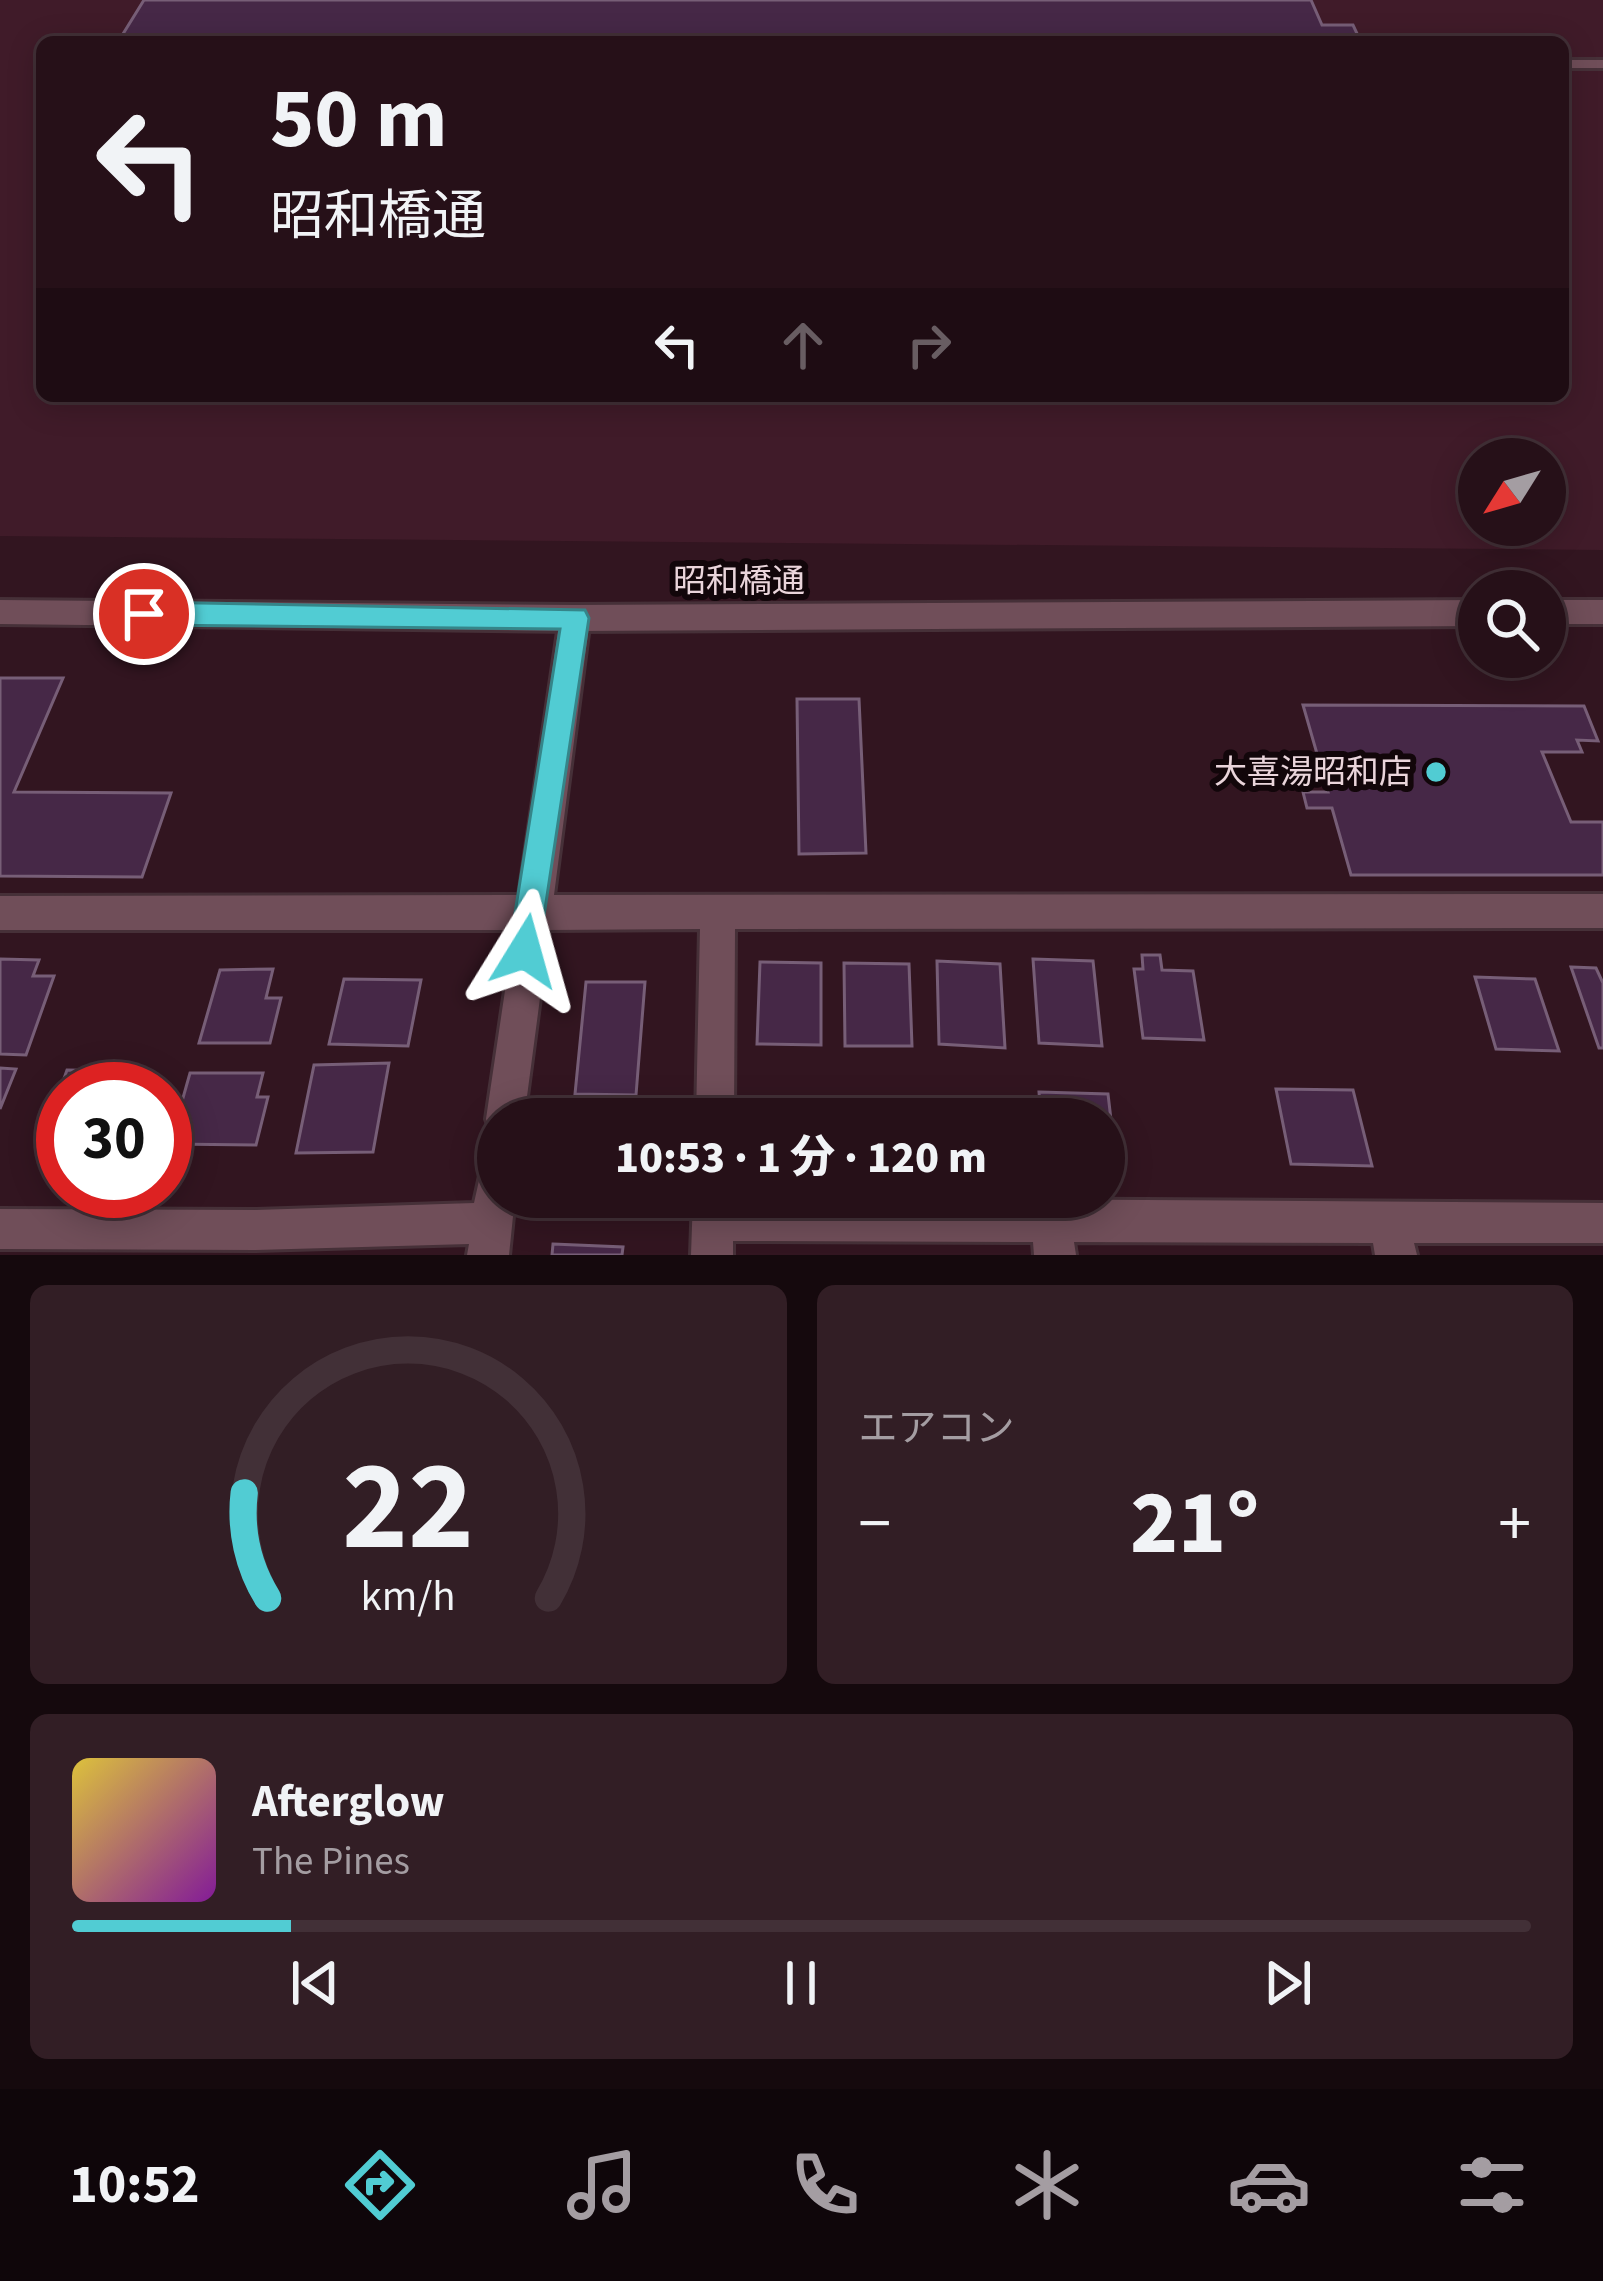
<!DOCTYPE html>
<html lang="ja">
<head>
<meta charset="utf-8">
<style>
  :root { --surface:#261018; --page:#321e25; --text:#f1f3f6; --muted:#a49da2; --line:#423037; --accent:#51ccd3 }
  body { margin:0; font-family:"Source Sans 3","Noto Sans JP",sans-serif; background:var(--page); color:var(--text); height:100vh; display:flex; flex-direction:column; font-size:45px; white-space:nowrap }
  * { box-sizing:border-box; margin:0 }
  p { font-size:39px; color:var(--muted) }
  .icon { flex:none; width:66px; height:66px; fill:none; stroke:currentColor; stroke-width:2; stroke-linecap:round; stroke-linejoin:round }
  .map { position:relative; height:1255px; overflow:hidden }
  .details { display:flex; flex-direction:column; gap:30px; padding:30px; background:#15090d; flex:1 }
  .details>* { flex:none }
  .hud { position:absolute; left:36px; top:36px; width:1533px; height:366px; border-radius:18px; box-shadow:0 6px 30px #0003,0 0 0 3px var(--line); background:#261018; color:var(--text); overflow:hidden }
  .needle { width:78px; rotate:233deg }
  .controls { position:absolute; left:1458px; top:438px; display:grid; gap:24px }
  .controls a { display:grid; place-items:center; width:108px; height:108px; border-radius:50%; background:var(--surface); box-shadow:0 6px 30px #0003,0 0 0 3px var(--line); font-size:60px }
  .speed { position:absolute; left:36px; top:1062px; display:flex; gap:24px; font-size:60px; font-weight:700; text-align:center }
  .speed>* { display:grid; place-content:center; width:156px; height:156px; border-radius:50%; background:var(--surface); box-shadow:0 6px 30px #0003,0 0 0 3px var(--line); line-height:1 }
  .speed .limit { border:18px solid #d22; background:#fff; color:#111 }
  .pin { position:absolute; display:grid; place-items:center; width:102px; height:102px; color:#fff; margin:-51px; border:6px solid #fff; border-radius:50%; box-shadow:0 3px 12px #0007 }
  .me { position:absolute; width:132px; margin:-66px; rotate:8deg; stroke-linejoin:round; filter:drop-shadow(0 0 9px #0008) }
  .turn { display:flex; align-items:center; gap:42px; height:252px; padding:0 36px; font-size:54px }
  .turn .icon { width:156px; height:156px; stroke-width:2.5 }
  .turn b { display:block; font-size:84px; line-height:102px }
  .lanes { display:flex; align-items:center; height:114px; padding:0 36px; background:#0003; justify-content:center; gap:60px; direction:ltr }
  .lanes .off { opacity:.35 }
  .big { font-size:90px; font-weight:800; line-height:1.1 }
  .details .tile { flex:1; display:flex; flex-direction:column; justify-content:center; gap:18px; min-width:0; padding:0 42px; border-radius:18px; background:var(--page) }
  .details .dial { align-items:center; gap:0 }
  .dial svg { height:312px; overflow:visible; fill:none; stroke:var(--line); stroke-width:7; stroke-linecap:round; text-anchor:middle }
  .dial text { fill:var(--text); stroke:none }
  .song { display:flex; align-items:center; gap:36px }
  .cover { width:144px; height:144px; border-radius:18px; background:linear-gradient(135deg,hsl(50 70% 55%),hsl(290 70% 35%)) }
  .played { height:12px; border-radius:6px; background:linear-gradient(90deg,var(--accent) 15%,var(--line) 15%) }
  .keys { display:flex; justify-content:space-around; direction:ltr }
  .heat { display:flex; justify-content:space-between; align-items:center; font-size:66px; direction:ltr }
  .details .tiles { flex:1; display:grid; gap:30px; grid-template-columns:1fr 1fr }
  .tile:last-child { grid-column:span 2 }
  .trip { position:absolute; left:477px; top:1098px; width:648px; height:120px; border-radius:60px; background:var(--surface); box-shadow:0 6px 30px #0003,0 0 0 3px var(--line); font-weight:800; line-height:120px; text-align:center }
  .menu { display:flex; height:192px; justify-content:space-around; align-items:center; background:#0f060a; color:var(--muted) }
  .menu .icon { width:84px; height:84px }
  .menu .active { color:var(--accent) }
  .menu b { font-size:54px; color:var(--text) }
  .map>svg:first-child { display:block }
  .built { fill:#401b29; fill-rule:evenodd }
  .building { fill:#462847; stroke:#775e77; stroke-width:3 }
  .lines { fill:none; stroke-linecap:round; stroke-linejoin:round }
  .service-casing { stroke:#463038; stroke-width:6 }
  .minor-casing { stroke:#463038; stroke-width:6 }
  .tertiary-casing { stroke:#463038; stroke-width:6 }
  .service { fill:#704e59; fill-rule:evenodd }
  .minor { fill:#704e59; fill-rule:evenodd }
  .tertiary { fill:#704e59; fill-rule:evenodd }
  .route { fill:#51ccd3; stroke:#358589; stroke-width:3 }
  .poi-dot { fill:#51ccd3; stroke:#12060a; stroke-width:4.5 }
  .labels { text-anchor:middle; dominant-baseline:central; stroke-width:12; stroke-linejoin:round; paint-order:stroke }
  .street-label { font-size:33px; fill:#ead5db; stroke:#12060a }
  .poi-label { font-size:33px; fill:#ead5db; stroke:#12060a; text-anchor:end }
</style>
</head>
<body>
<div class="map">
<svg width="1603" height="1255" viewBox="0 0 1603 1255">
  <rect width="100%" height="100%" fill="#321520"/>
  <path class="built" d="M0,0H1603V550L0,536ZM42,42H1563V396H42ZM1479,459H1545V525H1479Z"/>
  <path class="building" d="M144,0H1311L1322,25H1353L1361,42H118Z
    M0,678H63L14,792L171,793L142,877L0,876Z
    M797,699H859L866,853L799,854Z
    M1303,705L1584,706L1598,741L1577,740L1582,752H1542L1571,822H1603V875H1351L1332,808H1307L1303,792H1328Z
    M1142,955H1160L1162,970L1193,971L1204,1040L1143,1038L1134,969H1143Z
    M0,959L39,960L33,976H54L26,1055L0,1054Z
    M1033,959L1093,961L1102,1046L1039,1043Z
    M937,961L1000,964L1005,1048L939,1044Z
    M760,962L821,963V1045L757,1044Z
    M844,963L909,964L912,1046H845Z
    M1571,967L1596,968L1603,983V1048H1599Z
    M273,969L266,998H281L270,1043H199L220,970Z
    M1475,977L1535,979L1559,1051L1496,1049Z
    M344,979L421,980L408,1046L329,1044Z
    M586,982H645L636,1095L575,1094Z
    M389,1063L373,1152L296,1153L314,1065Z
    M0,1068L16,1069L0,1109Z
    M67,1070L130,1071L124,1089H63V1141H42Z
    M190,1073H263L257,1097H268L256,1145L170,1144Z
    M1276,1089L1353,1090L1372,1166L1291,1164Z
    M1039,1092L1108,1094L1117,1171L1104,1170V1119H1041Z
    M556,1197H630L629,1212H554Z
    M553,1244L623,1247L622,1255H552Z"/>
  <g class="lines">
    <defs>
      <path id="service" d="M1563,60H1603V68H1563Z"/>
      <path id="minor" d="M575,605L586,609L590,618L554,895L1603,894V928L735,929L734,1119H696L700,929L549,930L524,1119H498V1135L491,1133L486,1119L514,930H0V896L519,895L560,618L564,609Z
        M498,1152V1197H515L509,1255H467L469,1244L256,1250L0,1249V1209L256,1210L474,1203L484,1158Z
        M693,1197L1603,1203V1243H1414L1417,1255H1375L1373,1243L1074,1242L1076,1255H1034L1033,1242L733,1241V1255H691Z"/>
      <path id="tertiary" d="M0,600L575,605L1479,600V626L575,631L0,624Z
        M1545,600H1603V624H1545Z"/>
    </defs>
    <use href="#service" class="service-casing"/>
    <use href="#minor" class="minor-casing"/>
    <use href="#tertiary" class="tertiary-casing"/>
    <use href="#service" class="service"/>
    <use href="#minor" class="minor"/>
    <use href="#tertiary" class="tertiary"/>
  </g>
  <path class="route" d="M144,602L585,610L589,618L537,962L525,967L514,962L509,951L560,629L144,625L134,622L130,614L134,605Z"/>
  <circle class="poi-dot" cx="1436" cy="772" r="12"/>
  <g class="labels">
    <g class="street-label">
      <text x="739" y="581">昭和橋通</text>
    </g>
    <g class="poi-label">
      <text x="1412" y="772">大喜湯昭和店</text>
    </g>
  </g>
</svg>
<div class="controls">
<a><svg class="needle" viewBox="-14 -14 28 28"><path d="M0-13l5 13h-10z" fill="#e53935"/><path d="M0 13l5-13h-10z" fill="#a49da2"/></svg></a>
<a><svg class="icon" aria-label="search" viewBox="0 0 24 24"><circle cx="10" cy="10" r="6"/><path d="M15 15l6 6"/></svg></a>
</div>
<div class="speed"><div class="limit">30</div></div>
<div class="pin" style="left:144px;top:614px;background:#d93025"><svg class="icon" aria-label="arrive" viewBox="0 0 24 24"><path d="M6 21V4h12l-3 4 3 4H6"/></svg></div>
<svg class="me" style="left:525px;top:951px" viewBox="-20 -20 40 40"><path d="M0-17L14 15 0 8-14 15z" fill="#51ccd3" stroke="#fff" stroke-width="4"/></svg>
<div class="trip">10:53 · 1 分 · 120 m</div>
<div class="hud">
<div class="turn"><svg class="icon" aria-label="left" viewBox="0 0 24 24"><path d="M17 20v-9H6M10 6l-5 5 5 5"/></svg><div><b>50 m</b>昭和橋通</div></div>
<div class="lanes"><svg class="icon" aria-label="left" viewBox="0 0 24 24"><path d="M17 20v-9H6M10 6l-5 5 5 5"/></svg><svg class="icon off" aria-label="ahead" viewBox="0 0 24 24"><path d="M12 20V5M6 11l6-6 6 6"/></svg><svg class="icon off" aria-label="right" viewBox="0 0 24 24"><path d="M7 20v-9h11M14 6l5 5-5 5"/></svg></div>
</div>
</div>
<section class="details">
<div class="tiles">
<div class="tile dial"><svg viewBox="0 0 100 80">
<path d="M14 69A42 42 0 1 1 86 69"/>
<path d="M14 69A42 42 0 0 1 8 42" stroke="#51ccd3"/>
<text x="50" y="56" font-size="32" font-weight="700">22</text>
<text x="50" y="72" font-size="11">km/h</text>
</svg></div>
<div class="tile"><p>エアコン</p>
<div class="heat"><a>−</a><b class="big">21°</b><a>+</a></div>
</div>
<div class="tile">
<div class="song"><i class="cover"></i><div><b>Afterglow</b><p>The Pines</p></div></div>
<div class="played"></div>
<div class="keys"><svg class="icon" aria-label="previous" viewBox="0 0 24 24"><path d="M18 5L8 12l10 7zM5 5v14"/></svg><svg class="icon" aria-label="pause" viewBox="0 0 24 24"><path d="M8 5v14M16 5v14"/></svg><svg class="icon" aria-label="next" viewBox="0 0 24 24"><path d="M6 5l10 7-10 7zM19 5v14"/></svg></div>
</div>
</div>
</section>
<nav class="menu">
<b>10:52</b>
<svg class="icon active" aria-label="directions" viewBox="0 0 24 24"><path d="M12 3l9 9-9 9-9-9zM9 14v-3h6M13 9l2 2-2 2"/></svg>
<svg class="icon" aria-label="music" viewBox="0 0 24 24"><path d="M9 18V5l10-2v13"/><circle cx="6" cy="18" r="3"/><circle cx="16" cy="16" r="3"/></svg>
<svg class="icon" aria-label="phone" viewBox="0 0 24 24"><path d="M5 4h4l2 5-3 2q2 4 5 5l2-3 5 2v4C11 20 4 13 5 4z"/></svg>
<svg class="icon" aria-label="climate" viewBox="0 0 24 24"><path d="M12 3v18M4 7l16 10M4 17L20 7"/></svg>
<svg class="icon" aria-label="car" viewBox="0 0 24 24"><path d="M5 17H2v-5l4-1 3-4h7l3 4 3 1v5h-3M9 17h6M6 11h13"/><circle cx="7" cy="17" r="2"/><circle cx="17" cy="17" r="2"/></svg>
<svg class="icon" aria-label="filters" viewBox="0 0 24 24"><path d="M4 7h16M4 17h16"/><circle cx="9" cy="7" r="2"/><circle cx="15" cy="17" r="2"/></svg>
</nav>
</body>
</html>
